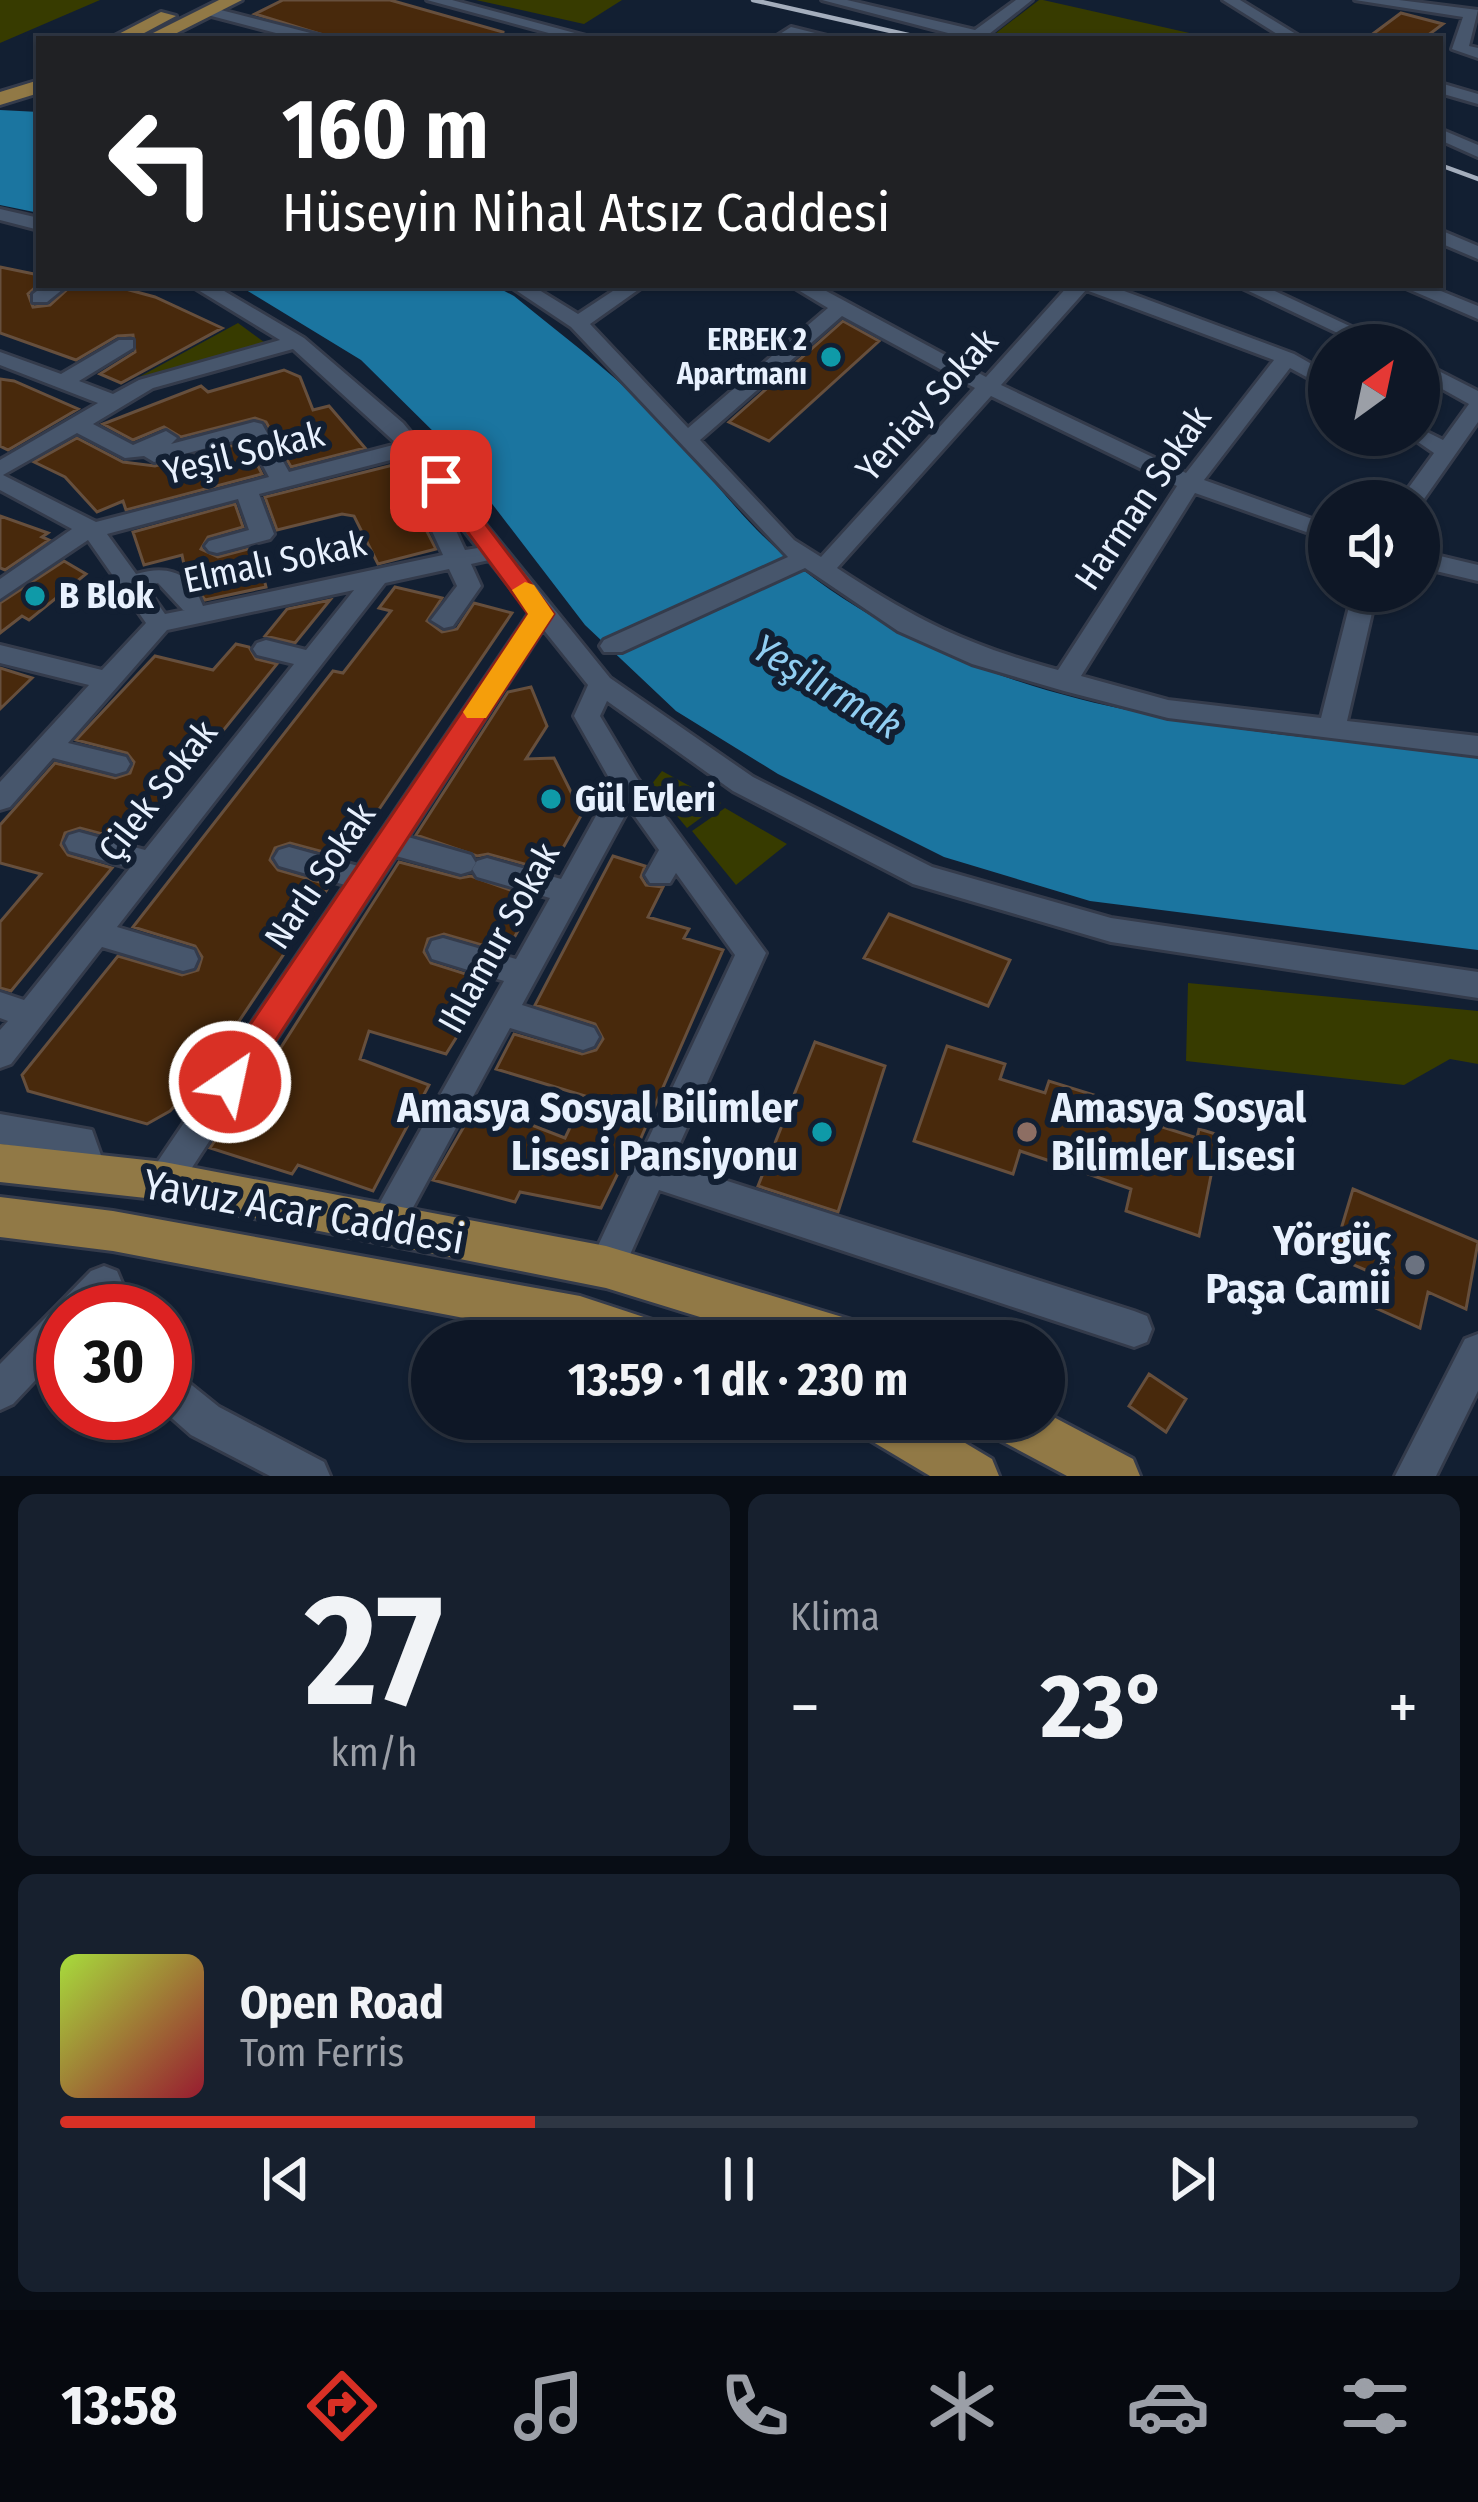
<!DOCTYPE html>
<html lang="tr">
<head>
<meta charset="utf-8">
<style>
  :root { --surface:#0e1726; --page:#17202e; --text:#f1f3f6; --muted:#9b9fa7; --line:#2e3643; --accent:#d93025 }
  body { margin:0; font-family:"Fira Sans Condensed",sans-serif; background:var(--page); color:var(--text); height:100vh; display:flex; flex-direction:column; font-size:45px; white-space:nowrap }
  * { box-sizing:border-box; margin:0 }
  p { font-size:39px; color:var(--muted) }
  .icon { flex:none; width:66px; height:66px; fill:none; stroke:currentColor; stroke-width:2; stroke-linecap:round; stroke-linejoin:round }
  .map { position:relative; height:1476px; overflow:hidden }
  .side { display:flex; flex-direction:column; gap:18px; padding:18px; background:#080d15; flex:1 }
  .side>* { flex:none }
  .banner { position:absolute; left:36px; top:36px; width:1407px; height:252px; border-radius:0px; box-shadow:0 3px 9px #0004,0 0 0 3px var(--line); background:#202124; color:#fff; overflow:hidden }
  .needle { width:78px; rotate:33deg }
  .fabs { position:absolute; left:1308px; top:324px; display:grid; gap:24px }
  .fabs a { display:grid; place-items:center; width:132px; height:132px; border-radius:50%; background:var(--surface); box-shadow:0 3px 9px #0004,0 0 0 3px var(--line); font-size:60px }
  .speed { position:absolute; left:36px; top:1284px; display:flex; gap:24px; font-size:60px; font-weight:700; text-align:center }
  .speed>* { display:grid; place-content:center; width:156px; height:156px; border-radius:50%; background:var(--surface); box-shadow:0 3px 9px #0004,0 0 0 3px var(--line); line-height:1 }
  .speed .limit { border:18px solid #d22; background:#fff; color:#111 }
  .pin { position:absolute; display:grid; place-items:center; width:102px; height:102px; color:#fff; margin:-51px; border-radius:24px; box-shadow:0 6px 18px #0006 }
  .me { position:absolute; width:132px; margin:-66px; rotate:34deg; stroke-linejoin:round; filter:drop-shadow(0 0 9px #0008) }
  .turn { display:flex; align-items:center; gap:42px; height:252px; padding:0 48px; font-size:54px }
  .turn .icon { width:156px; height:156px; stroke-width:2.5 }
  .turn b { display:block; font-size:84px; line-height:102px }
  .big { font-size:90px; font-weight:700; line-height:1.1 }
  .side .tile { flex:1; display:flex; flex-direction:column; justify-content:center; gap:18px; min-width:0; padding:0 42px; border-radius:18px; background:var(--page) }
  .side .dial { align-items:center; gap:0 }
  .dial b { font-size:156px; line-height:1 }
  .song { display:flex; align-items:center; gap:36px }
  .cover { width:144px; height:144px; border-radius:18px; background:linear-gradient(135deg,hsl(80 70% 55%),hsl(350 70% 35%)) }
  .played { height:12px; border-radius:6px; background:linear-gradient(90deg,var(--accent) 35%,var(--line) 35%) }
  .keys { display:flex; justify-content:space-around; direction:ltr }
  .heat { display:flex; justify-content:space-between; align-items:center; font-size:66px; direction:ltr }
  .side .tiles { flex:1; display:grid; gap:18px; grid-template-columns:1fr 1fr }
  .tile:last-child { grid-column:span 2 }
  .trip { position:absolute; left:411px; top:1320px; width:654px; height:120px; border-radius:60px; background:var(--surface); box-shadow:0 3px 9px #0004,0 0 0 3px var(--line); font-weight:700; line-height:120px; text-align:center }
  .tabs { display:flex; height:192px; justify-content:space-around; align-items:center; background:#06090f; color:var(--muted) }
  .tabs .icon { width:84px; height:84px }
  .tabs .on { color:var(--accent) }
  .tabs b { font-size:54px; color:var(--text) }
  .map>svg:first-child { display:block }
  .green { fill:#373b00 }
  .water { fill:#1b75a0 }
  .building { fill:#48290c; stroke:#664f3d; stroke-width:3 }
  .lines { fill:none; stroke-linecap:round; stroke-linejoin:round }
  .minor-casing { stroke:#343b4b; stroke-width:6 }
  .major-casing { stroke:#343b4b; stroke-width:6 }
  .minor { fill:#47566c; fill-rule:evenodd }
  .major { fill:#917946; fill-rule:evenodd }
  .rail { stroke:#a4aebd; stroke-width:4.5 }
  .route { fill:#d93025; stroke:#8d1f18; stroke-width:3 }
  .slow { fill:#f59e0b }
  .culture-dot { fill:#0f9aa8; stroke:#121f32; stroke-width:4.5 }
  .education-dot { fill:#8d6e63; stroke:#121f32; stroke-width:4.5 }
  .worship-dot { fill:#6b7280; stroke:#121f32; stroke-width:4.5 }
  .labels { text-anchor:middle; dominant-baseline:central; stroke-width:12; stroke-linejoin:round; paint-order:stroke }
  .far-poi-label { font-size:30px; font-weight:bold; fill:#e8f1fe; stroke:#121f32; text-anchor:end }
  .street-label { font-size:36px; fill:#e8f1fe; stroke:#121f32 }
  .poi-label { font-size:36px; font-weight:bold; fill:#e8f1fe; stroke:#121f32; text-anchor:start }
  .water-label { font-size:39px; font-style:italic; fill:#91cef2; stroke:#121f32 }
  .near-poi-label { font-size:42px; font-weight:bold; fill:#e8f1fe; stroke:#121f32; text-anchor:end }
  .near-street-label { font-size:42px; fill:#e8f1fe; stroke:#121f32 }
</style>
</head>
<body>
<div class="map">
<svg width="1478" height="1476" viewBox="0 0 1478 1476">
  <rect width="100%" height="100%" fill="#121f32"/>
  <path class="green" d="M0,0H100L0,43Z
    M476,0H622L584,24Z
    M1039,0H1043L1216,39H1022L996,33Z
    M238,323L268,345L139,377Z
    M662,771L721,803L687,828L651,785Z
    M725,808L787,844L736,885L692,831Z
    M1188,983L1478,1011V1064L1450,1059L1404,1085L1186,1061Z"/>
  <path class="water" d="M0,110L39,112V213L0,205Z
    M238,285H493L514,296C558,332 605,367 646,407C696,454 736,517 789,559C990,721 1234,729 1478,755V950L1090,901L944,857L778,774L676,711L585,625L447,445L361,360Z"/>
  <path class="building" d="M283,0H390L503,32L502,39H336L255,14Z
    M1401,13L1443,24L1423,39H1366Z
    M0,267L39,275V284L28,294L33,307L50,305L72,285H111L155,297L222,328L121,383L100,374L135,352L133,335L117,336L76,360L0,333Z
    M843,321L879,341L769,441L729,422Z
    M284,370L300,377L313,410L329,406L365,448L291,467L266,422L255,418L181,437L164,427L133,440L103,424L201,386L208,392Z
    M0,379L14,381L78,409L8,450L0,446Z
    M77,438L123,462L155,466L246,442L262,474L126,510L123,501L97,512L65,477L34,462Z
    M393,465L436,549L378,564L354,516L342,514L277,530L265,497Z
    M235,504L243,527L208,537L201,549L218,557L256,547L266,587L205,600L186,574L182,555L144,565L133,532Z
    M0,516L48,533L42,537L49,540L5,570L0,568Z
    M64,561L86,574L29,620L22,616L0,633V603Z
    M395,587L442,598L427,621L442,632L457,629L474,603L512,613L346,858L290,843L275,848L270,860L278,870L330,885L201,1078L170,1111L147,1124L28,1091L22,1075L118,956L182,975L198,970L202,957L195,946L133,927L333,671L343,673L391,611L379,608Z
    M330,600L295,643L265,636L287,609Z
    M236,644L249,647L256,659L277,664L133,842L80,828L65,833L61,845L68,855L112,868L11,991L0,988V922L41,874L0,863V825L55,763L115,778L130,773L134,762L127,753L76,740L155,656L213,670Z
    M0,668L32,678L0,709Z
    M531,687L547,726L526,759L554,758L582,814L550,871L488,854L477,856L416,835L508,692Z
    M613,856L645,866L641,877L646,885L663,887L648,917L689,929L684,938L723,950L630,1163L624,1161L601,1208L520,1192L515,1202L433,1180L474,1109L500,1119L503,1114L565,1138L585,1096L496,1069L514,1034L582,1054L596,1050L603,1039L595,1024L535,1005Z
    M399,862L460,878L471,876L536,899L506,952L444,934L428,939L424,952L431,963L491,982L446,1054L369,1031L360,1059L429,1085L373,1191L298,1165L292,1174L210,1148L238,1106L243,1107Z
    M889,914L1010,960L988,1006L864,958Z
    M815,1042L885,1066L838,1212L758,1186Z
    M947,1046L1005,1064L1000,1079L1045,1093L1049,1081L1136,1108L1134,1118L1197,1138L1199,1129L1219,1135L1199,1236L1126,1211L1131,1189L1074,1169L1020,1151L1013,1174L914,1141Z
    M1353,1189L1478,1242L1466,1309L1428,1292L1420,1328L1369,1305L1377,1275L1333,1256Z
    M1149,1374L1186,1399L1166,1432L1129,1406Z"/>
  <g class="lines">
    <defs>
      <path id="minor" d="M427,0H452L597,39H571Z
        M822,0H847L975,30L1016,0H1032L989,34L999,39H971Z
        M1223,0H1240L1304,39H1285Z
        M1355,0H1399L1478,10L1469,46L1478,48V58L1452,49L1463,17Z
        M209,7L322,36L325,39H299L204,14L202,11Z
        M791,27L827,36L830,39H772Z
        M1440,83L1478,94V104L1440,93Z
        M1440,129L1478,145V157L1440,140Z
        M0,209L39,218V230L0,220Z
        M1440,230L1478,246V259L1440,243Z
        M45,285H68L47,302H33V294Z
        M190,285H214L304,338L403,423L610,678L753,777L932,867L1111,918L1478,972V998L1111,942L913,884L733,791L607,701L600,716L637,778L766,953L671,1163L1134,1311L1147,1316L1152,1329L1147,1342L1134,1347L659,1190L619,1279L606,1284L593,1279L588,1267L735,955L676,873L670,883H650L645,875L659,850L629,808L522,1005L594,1028L599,1037L594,1046L583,1050L510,1028L396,1239L384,1244L372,1239L366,1228L372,1217L504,981L432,959L428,950L432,941L443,938L516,959L550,898L477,877L472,869L477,861L487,858L561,879L613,785L574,716L588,685L543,629L408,837L471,855L476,863L471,871L461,874L396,856L176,1192L164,1197L152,1192L147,1181L152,1170L345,885L279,866L274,858L279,850L289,847L358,866L530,612L489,560L471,564L481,586L453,626L444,628L431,620L457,586L449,569L385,583L117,927L194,950L198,959L194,968L183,971L102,947L11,1064L0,1068V1030L8,1021L0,1018V992L24,1000L130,868L69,851L65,843L69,835L79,832L145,850L294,664L257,655L253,649L257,643L266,640L306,650L354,590L167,630L68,743L126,757L130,764L126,771L116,774L53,758L10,807L0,810V782L89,685L0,663V645L102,670L146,623L88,540L0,599V579L72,529L0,490V460L98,403L0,365V352L61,374L119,340H133V348L79,381L113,394L139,380L280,340ZM293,349L397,444L289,472L262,424L254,422L171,444L177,438L166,431L133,445L93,424L153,388ZM77,433L125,458L144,456L154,462L248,437L269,477L96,522L3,475ZM406,456L478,548L465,550L445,507L433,500L421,507L443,555L203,606C191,573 169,564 136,574L107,534L238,499L249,530L209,541L205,546L209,551L217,553L270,539L274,534L259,494ZM158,583L183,610H185L165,614L146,587Z
        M508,285H531L578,314L622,285H645L590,324L688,428L828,308L790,285H815L986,377L1069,285H1108L1294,354L1329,374V389L1290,368L1204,480L1329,525V540L1195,493L1081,676L1168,700L1321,718L1353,591H1377L1347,721L1478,736V756L1168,718L1064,691L972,664L898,631L805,568L622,652H604L600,646L604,640L788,557L571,327ZM1086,290L1274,360L1186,473L1001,385ZM842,316L975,388L821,557L794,540L700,440ZM991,396L1177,486L1058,670C967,645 916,620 837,568Z
        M1236,285H1262L1390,345H1363Z
        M1399,285H1426L1478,306V319Z
        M1419,361L1478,391V422L1419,506V501H1399L1434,453L1408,435H1419V428L1443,440L1469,404L1419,376Z
        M1419,551L1478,565V581L1419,567Z
        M0,1114L92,1130L108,1175L103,1186L91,1190L79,1186L67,1154L0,1144Z
        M104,1266L117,1271L122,1283L101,1311H63V1351L13,1404L0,1410V1364L91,1271Z
        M1478,1334V1391L1436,1476H1395L1465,1339Z
        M165,1368L178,1374L219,1407L324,1462L330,1476H270L191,1435L165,1412Z"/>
      <path id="major" d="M219,0H242L165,39H141Z
        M161,12L176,16L133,39H109Z
        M39,80V93L0,105V92Z
        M0,1144L164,1162L606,1246L849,1319L865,1325L872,1341H778L606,1288L164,1200L0,1182Z
        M0,1197L113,1211L580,1296L668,1325L675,1341H584L113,1251L0,1237Z
        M1044,1412L1133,1459L1140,1476H1067L992,1436L986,1419H1044Z
        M857,1419H925L992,1459L999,1476H930L863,1436Z"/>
    </defs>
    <use href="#minor" class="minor-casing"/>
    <use href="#major" class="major-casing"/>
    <use href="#minor" class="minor"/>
    <use href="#major" class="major"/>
    <path class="rail" d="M753,0L926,39
      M1440,165L1478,179"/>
  </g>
  <path class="route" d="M433,476H449L554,614L242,1092H218L214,1082L218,1072L528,614L430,481Z"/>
  <path class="slow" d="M525,582L534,585L554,614L486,718H467L463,712L528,614L512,590Z"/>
  <g class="culture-dot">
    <circle cx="831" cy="357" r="12"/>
    <circle cx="35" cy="596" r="12"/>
    <circle cx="551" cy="799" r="12"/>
    <circle cx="822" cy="1132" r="12"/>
  </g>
  <circle class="education-dot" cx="1027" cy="1132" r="12"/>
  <circle class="worship-dot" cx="1415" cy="1265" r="12"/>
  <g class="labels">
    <g class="far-poi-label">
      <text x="807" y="340">ERBEK 2<tspan x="807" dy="34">Apartmanı</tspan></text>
    </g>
    <g class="street-label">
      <text transform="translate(927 405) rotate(-48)">Yeniay Sokak</text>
      <text transform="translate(244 453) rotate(-14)">Yeşil Sokak</text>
      <text transform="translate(1143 498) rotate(-56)">Harman Sokak</text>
      <text transform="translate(275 562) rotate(-12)">Elmalı Sokak</text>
      <text transform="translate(158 791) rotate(-52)">Çilek Sokak</text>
      <text transform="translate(320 876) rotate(-56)">Narlı Sokak</text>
      <text transform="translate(499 938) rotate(-61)">Ihlamur Sokak</text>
    </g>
    <g class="poi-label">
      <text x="59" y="596">B Blok</text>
      <text x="575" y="799">Gül Evleri</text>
    </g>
    <g class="water-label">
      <text transform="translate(827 687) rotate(31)">Yeşilırmak</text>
    </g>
    <g class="near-poi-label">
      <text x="798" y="1108">Amasya Sosyal Bilimler<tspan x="798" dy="48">Lisesi Pansiyonu</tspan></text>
      <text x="1051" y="1108" text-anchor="start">Amasya Sosyal<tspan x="1051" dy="48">Bilimler Lisesi</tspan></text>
      <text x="1391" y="1241">Yörgüç<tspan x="1391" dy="48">Paşa Camii</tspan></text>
    </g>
    <g class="near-street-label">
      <text transform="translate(304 1212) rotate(10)">Yavuz Acar Caddesi</text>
    </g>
  </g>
</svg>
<div class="fabs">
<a><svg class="needle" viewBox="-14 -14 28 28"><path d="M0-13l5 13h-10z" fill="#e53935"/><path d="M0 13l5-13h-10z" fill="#9b9fa7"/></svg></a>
<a><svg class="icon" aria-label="sound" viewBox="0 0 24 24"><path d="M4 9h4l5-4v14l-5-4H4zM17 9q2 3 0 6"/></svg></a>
</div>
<div class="speed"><div class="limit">30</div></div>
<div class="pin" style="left:441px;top:481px;background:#d93025"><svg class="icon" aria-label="arrive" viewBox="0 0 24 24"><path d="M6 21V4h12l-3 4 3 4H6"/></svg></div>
<svg class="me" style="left:230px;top:1082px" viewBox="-20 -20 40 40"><circle r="17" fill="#d93025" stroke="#fff" stroke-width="3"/><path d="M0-11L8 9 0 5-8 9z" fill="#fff"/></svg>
<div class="trip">13:59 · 1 dk · 230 m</div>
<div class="banner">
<div class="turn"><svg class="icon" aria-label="left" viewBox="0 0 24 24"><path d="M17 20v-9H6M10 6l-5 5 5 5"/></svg><div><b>160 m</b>Hüseyin Nihal Atsız Caddesi</div></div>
</div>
</div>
<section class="side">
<div class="tiles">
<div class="tile dial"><b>27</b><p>km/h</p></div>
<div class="tile"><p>Klima</p>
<div class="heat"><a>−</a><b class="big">23°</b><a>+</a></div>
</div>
<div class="tile">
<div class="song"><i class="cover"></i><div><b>Open Road</b><p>Tom Ferris</p></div></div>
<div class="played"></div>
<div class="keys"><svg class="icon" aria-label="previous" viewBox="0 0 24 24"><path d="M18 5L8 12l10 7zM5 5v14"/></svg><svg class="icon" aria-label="pause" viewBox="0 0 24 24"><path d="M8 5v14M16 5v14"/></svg><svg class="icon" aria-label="next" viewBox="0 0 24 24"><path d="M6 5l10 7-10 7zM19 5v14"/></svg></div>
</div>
</div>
</section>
<nav class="tabs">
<b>13:58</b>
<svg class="icon on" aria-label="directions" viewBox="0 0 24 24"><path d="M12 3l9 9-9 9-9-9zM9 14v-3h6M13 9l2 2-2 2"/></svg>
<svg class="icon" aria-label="music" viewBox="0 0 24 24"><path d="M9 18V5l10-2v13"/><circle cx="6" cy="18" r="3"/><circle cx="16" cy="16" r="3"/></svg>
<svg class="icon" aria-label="phone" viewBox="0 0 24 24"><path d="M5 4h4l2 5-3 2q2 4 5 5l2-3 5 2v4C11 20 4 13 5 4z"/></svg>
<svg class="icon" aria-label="climate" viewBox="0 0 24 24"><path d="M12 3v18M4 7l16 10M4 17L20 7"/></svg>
<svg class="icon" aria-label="car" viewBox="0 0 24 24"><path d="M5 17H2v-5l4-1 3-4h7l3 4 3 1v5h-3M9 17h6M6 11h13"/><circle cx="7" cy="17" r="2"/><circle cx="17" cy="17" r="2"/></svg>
<svg class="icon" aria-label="filters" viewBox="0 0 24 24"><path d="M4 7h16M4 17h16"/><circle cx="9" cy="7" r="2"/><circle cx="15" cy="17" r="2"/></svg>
</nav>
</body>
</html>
